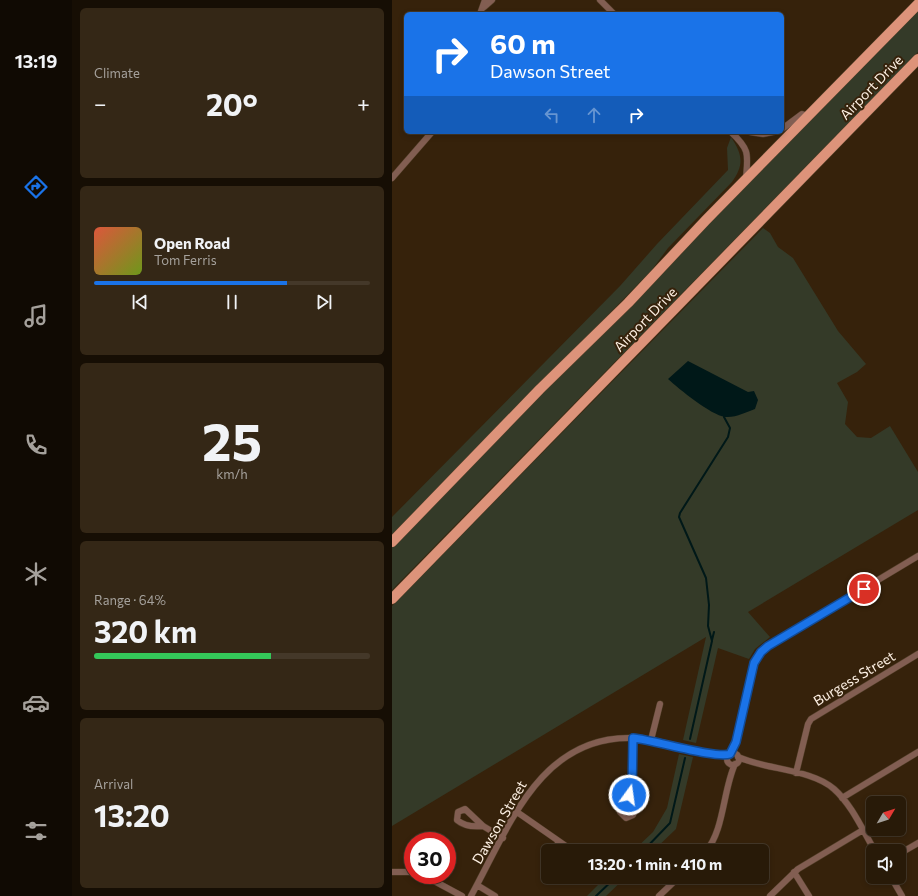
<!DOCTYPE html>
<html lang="en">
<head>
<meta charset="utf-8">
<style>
  :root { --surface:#281a08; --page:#342716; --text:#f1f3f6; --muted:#a5a19c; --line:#443829; --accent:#1a73e8 }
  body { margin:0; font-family:Commissioner,sans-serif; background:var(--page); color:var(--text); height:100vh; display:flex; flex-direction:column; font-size:15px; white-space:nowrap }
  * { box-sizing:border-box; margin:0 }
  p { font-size:13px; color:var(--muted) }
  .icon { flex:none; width:22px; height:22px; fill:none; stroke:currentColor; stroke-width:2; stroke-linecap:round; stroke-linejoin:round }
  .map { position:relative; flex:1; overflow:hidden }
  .sheet { display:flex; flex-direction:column; gap:8px; padding:8px; background:#160e04; width:320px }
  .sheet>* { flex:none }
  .banner { position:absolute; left:12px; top:12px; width:380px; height:122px; border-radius:6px; box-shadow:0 2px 6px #0003,0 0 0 1px var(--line); background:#1a73e8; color:#fff; overflow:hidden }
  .needle { width:26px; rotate:51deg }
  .controls { position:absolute; left:474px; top:796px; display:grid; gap:8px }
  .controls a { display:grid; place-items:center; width:40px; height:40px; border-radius:6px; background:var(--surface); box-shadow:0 2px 6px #0003,0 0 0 1px var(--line); font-size:20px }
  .speed { position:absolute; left:12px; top:832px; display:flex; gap:8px; font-size:20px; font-weight:700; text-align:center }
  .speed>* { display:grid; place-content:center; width:52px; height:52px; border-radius:50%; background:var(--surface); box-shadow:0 2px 6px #0003,0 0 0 1px var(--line); line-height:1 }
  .speed .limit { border:6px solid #d22; background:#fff; color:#111 }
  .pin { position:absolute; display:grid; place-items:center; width:34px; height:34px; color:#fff; margin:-17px; border:2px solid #fff; border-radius:50%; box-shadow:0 1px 4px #0007 }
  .me { position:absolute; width:44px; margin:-22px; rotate:14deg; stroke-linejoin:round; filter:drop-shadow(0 0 3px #0008) }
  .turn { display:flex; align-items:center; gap:14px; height:84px; padding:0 20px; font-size:18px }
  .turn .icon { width:52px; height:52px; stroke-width:2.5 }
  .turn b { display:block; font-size:28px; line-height:34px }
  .lanes { display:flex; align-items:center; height:38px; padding:0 20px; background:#0003; justify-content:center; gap:20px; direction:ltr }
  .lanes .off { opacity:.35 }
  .big { font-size:30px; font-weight:700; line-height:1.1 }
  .sheet .widget { flex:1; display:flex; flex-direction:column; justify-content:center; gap:6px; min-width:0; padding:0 14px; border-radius:6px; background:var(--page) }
  .sheet .dial { align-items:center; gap:0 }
  .dial b { font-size:52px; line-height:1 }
  .song { display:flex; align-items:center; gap:12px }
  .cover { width:48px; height:48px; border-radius:6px; background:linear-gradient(135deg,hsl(10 70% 55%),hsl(80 70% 35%)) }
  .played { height:4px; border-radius:2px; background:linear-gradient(90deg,var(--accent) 70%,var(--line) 70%) }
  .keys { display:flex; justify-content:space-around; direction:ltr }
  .heat { display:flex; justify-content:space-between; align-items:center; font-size:22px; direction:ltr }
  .charge { height:6px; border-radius:3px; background:linear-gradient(90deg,#34c759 64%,var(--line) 0) }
  .trip { position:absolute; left:149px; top:844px; width:228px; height:40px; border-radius:6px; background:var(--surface); box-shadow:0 2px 6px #0003,0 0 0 1px var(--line); font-weight:700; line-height:40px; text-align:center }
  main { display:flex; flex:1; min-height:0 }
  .tab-bar { display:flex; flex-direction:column; width:72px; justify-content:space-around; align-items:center; background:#100a03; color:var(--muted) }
  .tab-bar .icon { width:28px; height:28px }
  .tab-bar .on { color:var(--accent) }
  .tab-bar b { font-size:18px; color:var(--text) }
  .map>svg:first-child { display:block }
  .green { fill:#343a28 }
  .water { fill:#001818 }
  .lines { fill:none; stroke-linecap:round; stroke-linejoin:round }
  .stream { stroke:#001818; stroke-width:2 }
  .street-casing { stroke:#523f29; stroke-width:7 }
  .primary-casing { stroke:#523f29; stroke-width:11 }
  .street { stroke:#825e52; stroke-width:6 }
  .primary { stroke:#dd937a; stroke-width:10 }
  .route-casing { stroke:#114b97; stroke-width:10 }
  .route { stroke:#1a73e8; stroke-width:7 }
  .labels { text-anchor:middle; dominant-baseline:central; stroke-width:4; stroke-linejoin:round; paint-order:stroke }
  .street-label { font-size:14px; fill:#fdf0e3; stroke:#36220b }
</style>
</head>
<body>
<main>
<nav class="tab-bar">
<b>13:19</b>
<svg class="icon on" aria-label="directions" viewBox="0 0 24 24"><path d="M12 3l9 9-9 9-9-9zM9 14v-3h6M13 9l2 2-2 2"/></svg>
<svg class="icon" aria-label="music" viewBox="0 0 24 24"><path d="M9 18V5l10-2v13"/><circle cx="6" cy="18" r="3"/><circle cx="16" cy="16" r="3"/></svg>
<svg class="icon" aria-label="phone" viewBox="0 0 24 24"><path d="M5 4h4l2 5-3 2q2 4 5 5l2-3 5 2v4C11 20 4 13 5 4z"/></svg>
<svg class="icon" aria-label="climate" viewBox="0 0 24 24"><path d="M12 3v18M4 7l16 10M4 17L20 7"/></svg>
<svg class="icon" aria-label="car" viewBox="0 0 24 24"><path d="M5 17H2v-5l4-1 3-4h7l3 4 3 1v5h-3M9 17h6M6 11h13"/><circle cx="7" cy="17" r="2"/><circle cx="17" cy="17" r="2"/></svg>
<svg class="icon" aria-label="filters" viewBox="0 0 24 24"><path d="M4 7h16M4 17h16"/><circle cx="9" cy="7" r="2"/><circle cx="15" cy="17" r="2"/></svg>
</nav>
<section class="sheet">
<div class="widget"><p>Climate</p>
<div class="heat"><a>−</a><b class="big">20°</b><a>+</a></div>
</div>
<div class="widget">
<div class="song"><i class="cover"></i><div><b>Open Road</b><p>Tom Ferris</p></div></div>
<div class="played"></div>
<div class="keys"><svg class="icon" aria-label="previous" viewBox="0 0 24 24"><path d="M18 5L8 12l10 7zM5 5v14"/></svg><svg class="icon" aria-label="pause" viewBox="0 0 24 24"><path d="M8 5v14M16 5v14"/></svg><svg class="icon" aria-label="next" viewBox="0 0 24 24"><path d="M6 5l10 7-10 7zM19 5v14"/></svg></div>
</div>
<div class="widget dial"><b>25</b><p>km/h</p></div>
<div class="widget"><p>Range · 64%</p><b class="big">320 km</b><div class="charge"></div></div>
<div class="widget"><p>Arrival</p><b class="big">13:20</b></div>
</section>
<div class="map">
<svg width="526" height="896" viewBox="0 0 526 896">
  <rect width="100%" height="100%" fill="#36220b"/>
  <path class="green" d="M526,8V52L0,590V546Z
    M339,137C351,155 352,165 340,182L276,248L259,271L0,535V517L228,286L265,244L336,170L335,148Z
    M371,228L378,233L386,247L401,258L446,331L474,364L465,372L445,383L456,402L453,424L465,437L479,438L498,426L526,472V510L356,612L378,637L363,649L357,659L326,648L304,743L291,740L314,637L0,826V606Z
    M287,754L301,757L284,829L261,851H241L261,832L275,808Z
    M214,877H234L214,896H195Z"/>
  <path class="water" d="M296,361L356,392L362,391L366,400L363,409C354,412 344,418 333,417C319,415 287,389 276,379Z"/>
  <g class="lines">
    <path class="stream" d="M320,640L322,632
      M298,739L320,641L316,626L317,605L314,578L287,517L288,513L336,437L338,428L332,417
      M251,851L278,823L293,758
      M204,896L224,877"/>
    <defs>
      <path id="street" d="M208,0L222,14
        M92,7L100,0
        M88,14L93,0
        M390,129L410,114L416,116
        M339,132C358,150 356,154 354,178
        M358,132L371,134L381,132
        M0,178L40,132
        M259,740L268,704
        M335 759a6 6 0 1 1 12 0a6 6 0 1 1-12 0Z
        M338,754L344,742L363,663L369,652L376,646L526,556
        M346,757C375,770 419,769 442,789C460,805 471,831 483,851
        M404,773L416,724L419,719L526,654
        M240,792L229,805L228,812L234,818L241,815C244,809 245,798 240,792L241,738
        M450,798L526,752
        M125,812L181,851
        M91,826C82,827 72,826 65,820L66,812L73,809L91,826L111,838
        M166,842L165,847L167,851
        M314,851C332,831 331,790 343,764
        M507,854L526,843
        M0,872H21
        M402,872L417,896
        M31,875L70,896
        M499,877L510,896
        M85,885L103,896
        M79,896C116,829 148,734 242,738C274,740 304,755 337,755
        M267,896L287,877
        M378,896L406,869L471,830"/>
      <path id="primary" d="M0,542L148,389L236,303L314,220L526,4
        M0,599L526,59"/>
    </defs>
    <use href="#street" class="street-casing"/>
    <use href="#primary" class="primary-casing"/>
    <use href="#street" class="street"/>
    <use href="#primary" class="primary"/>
  </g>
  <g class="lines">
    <defs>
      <path id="route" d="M237,795L240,792L241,738C262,740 324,759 338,754L344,742L362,663L369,652L376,646L472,589"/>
    </defs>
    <use href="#route" class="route-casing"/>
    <use href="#route" class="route"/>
  </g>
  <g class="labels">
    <g class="street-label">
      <text transform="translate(479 87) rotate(-46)">Airport Drive</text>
      <text transform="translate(253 319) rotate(-46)">Airport Drive</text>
      <text transform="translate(462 678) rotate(-31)">Burgess Street</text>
      <text transform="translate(107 822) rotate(-60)">Dawson Street</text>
    </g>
  </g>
</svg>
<div class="controls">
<a><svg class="needle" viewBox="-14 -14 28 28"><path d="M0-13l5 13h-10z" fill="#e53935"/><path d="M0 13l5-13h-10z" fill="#a5a19c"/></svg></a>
<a><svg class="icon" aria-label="sound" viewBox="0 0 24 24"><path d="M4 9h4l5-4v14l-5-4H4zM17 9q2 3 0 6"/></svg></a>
</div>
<div class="speed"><div class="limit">30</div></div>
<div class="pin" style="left:472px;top:589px;background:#d93025"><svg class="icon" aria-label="arrive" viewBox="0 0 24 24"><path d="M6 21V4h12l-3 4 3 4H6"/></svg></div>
<svg class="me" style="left:237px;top:795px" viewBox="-20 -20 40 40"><circle r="17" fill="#1a73e8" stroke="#fff" stroke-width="3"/><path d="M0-11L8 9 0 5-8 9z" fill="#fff"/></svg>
<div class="trip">13:20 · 1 min · 410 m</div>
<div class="banner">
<div class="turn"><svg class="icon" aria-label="right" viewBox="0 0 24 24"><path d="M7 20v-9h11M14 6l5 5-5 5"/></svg><div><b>60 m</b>Dawson Street</div></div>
<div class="lanes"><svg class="icon off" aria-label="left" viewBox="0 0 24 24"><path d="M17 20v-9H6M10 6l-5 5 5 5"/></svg><svg class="icon off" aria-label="ahead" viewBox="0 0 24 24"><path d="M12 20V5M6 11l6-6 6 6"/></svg><svg class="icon" aria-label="right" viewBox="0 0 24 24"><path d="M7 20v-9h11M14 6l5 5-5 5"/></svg></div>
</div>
</div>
</main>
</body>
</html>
